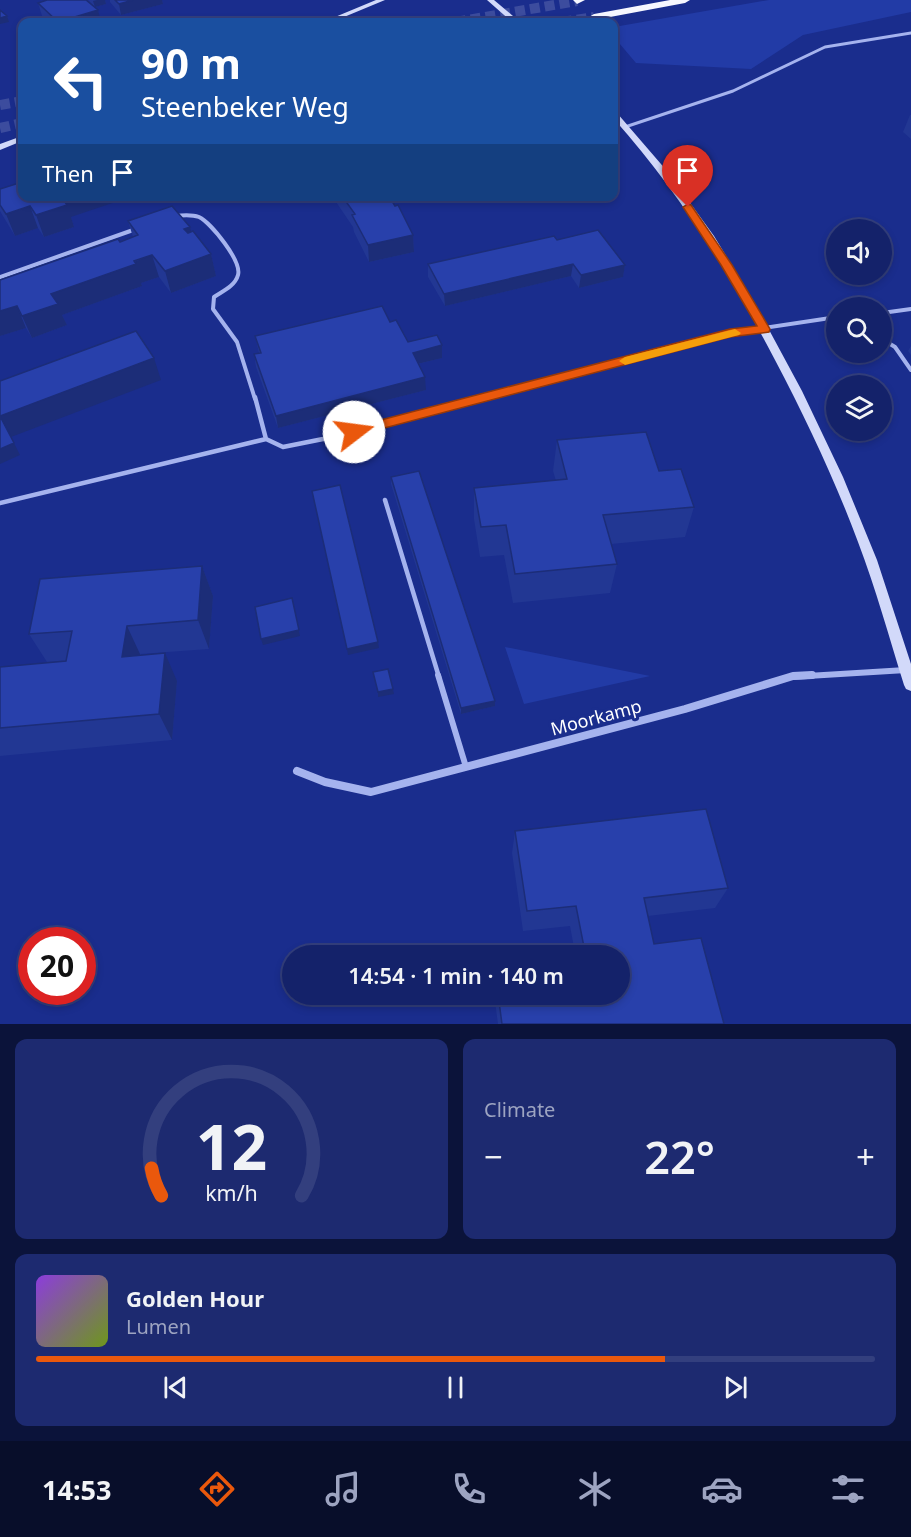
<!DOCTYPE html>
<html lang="en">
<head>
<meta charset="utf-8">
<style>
  :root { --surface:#14226a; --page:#1d2a70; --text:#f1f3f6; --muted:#9da4c1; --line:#333f7e; --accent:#ea580c }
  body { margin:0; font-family:"Noto Sans",sans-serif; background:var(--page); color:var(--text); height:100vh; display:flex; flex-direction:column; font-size:22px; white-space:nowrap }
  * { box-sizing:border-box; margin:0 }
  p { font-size:20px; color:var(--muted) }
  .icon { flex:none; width:33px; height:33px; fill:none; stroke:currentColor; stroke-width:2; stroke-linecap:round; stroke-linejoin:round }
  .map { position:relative; height:1024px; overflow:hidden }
  .details { display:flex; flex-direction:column; gap:15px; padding:15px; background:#0b133a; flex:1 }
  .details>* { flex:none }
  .banner { position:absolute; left:18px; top:18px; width:600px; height:183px; border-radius:12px; box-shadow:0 3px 9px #0003,0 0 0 2px var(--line); background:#1a4fa0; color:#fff; overflow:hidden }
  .fabs { position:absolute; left:826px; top:219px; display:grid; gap:12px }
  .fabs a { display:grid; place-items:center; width:66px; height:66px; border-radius:50%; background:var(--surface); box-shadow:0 3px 9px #0003,0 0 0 2px var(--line); font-size:30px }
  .speed { position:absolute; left:18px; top:927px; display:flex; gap:12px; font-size:30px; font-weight:700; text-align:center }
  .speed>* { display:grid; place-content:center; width:78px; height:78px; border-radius:50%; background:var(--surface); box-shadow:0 3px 9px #0003,0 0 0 2px var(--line); line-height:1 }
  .speed .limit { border:9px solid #d22; background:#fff; color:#111 }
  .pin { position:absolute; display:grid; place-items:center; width:51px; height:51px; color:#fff; margin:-62px -26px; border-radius:50% 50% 50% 0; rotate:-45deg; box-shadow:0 0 6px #0007 }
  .pin .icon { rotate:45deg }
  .me { position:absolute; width:66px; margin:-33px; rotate:75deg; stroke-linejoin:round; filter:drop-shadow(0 0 4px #0008) }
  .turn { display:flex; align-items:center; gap:21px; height:126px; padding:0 24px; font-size:27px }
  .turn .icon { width:78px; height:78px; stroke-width:2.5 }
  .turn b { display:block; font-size:42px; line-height:51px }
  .then { display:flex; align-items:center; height:57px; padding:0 24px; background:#0003; gap:12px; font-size:22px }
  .big { font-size:45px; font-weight:600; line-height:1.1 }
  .details .tile { flex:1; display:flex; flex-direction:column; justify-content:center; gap:9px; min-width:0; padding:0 21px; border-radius:12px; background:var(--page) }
  .details .dial { align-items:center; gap:0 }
  .dial svg { height:156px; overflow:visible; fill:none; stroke:var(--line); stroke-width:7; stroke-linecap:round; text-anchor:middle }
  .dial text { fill:var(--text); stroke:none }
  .song { display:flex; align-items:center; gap:18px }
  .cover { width:72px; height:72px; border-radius:9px; background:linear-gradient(135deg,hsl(270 70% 55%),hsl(80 70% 35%)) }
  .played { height:6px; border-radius:3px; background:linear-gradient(90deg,var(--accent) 75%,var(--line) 75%) }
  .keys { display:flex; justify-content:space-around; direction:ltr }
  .heat { display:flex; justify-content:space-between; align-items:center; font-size:33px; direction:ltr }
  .details .tiles { flex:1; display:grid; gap:15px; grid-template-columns:1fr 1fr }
  .tile:last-child { grid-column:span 2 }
  .trip { position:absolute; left:282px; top:945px; width:348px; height:60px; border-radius:30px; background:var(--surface); box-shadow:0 3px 9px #0003,0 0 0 2px var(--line); font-weight:600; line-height:60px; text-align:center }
  .menu { display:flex; height:96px; justify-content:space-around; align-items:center; background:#080e2a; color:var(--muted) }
  .menu .icon { width:42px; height:42px }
  .menu .on { color:var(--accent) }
  .menu b { font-size:27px; color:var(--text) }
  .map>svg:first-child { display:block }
  .green { fill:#223ba6 }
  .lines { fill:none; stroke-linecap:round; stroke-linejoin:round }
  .trunk-tunnel { stroke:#3c4c9e; stroke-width:10; stroke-dasharray:10 5; stroke-linecap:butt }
  .service-far3 { stroke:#a5b3ee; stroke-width:3 }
  .service-far2 { stroke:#a5b3ee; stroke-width:4 }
  .service-far1 { stroke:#a5b3ee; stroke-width:4.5 }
  .service { stroke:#a5b3ee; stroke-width:6 }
  .minor-far1 { stroke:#a5b3ee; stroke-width:6 }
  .minor { stroke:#a5b3ee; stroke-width:8 }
  .secondary { fill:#d2d9fa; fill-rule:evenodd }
  .trunk { fill:#f6f7ff; fill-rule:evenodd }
  .wall { fill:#223793 }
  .shaded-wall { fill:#1c2d78 }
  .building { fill:#2840ab; stroke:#1c2d78; stroke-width:1.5 }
  .route { fill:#ea580c; stroke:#983908; stroke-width:1.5 }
  .slow { fill:#f59e0b }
  .labels { text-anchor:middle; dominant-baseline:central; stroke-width:6; stroke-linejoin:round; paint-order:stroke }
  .street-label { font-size:18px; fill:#fff; stroke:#1a2d8d }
</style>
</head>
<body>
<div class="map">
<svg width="911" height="1024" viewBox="0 0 911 1024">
  <rect width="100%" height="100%" fill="#1a2d8d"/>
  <path class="green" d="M769,0H911V12L803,35L751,69L636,63L614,37V27Z
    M505,647L650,676L524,704Z"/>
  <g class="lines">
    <path class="trunk-tunnel" d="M456,22L577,1
      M562,22L594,17
      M0,105L22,101
      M0,128L22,123"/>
    <path class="service-far3" d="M625,127L733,91L825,47L911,33"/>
    <path class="service-far2" d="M175,216C183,215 191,214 199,217C211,223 242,261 238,275C235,286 223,291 214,297L213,309L237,342L255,399
      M0,277L136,229
      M882,313L911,309
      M882,339L895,347L911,370
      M480,399L730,333L837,317"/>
    <path class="service-far1" d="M255,397L266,439L283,447L338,436L485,397
      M385,500L439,677
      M0,503L266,439"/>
    <path class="service" d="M438,675L466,767"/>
    <path class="minor-far1" d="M791,677L906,670"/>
    <path class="minor" d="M297,771L325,782L371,792L685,709L793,676L812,675"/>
    <path class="secondary" d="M376,0H385L332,22H323Z
      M487,0H494L520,22H512Z
      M614,113H617L667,171L714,236L754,302L802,391L843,477L877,560L911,664V691L906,689L904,685C889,637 876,589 858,542C835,480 806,419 775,360C730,274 679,192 614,119Z
      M22,136V141L0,150V144Z"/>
    <path class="trunk" d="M573,0H585L577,4Z
      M670,0H690L685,3L594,20L589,17L594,14Z"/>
  </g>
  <path class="wall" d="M88,0H105L106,4L95,7Z
    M110,0H162L163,4L121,15L110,2Z
    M38,3L101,22H47L43,19Z
    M910,115H911V139L903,132Z
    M0,189L71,217L74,227L44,237L38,228L15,236L0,211Z
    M332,196H389L413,235L414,252L369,262L354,232L353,227Z
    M128,221L191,232L211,254L216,276L171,293L159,277L141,283L142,286L62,315L67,325L32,338L26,328L0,336V280L133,237Z
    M557,240L625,265L623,277L579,288L571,276L445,306L428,277V264Z
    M390,322L408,342L442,345V358L418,364L426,390L278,428L256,367L254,354L259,353L255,336Z
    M911,346V355L908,351Z
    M557,440L659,471L694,507L685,537L611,544L617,564L610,593L513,603L504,555L480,557L474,519V488L556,481L553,471Z
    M391,477L495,706L461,714L391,484Z
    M202,566L213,596L209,649L140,654L177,681L172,740L0,756V667L66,661L47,662L29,634Z
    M515,831L728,888L715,908L648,916L654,944L724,1024H498L494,994H620L575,953L570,926L523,931L512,853Z"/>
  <path class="shaded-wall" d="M97,0H105L106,4L95,7L93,1Z
    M133,0H162L163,4L121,15L119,4Z
    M98,10L101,22H58Z
    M7,16L9,22L0,24V18Z
    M61,196H133L71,217L74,227L44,237L36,215Z
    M30,206L38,228L15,236L6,214Z
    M190,227L195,249L184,229Z
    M413,235L414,252L369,262L368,245Z
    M211,254L216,276L171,293L165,271Z
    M152,255L159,277L141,283L142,286L62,315L67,325L32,338L22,316L51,294Z
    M573,264L571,276L445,306L444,294Z
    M625,265L623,277L579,288L581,275Z
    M17,306L26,328L0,336V311Z
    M442,345V358L413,365V353Z
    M154,358L161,380L11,437L0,416Z
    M425,377L426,390L278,428L276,416Z
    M14,443L20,455L0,464V449Z
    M202,566L213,596L209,649L198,620Z
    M292,598L300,636L263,645L261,639Z
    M127,626L140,654L136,684L122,657Z
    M378,642L379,648L348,655L347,649Z
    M165,653L177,681L172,740L159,714Z
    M393,689L394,694L378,697V692Z
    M495,701V706L461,714V708Z"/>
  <path class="building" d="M47,0H86L98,10L58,22L38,3Z
    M115,0H133L119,4Z
    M0,10L7,16L0,18Z
    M22,182V196H61L67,205L36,215L30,206L6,214L0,205V189Z
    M342,196H389L395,206L398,205L413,235L368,245L352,215L355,214Z
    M172,206L190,227L184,229L188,233L193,231L211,254L165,271L152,255L134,261L136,264L51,294L58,304L22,316L17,306L0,311V280L118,239L120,242L138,235L128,221Z
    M598,230L625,265L581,275L573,264L444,294L428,264L554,236L557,240Z
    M382,306L390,322L396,320L408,342L437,335L442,345L413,353L425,377L276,416L254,354L261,353L255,336Z
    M136,331L154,358L0,416V381Z
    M0,416L14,443L0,449Z
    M646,432L659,471L681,469L694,507L603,515L617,564L515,574L506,525L481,527L474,488L567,479L557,440Z
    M419,471L495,701L461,708L391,477Z
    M340,485L378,642L347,649L312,491Z
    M202,566L198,620L127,626L122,657L165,653L159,714L0,728V667L66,661L72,631L29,634L40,579Z
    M292,598L299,630L261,639L255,607Z
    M388,669L393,689L378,692L373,672Z
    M706,809L728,888L644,898L654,944L701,938L724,1024H502L498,994H620V956H555L585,952L576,906L527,911L515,831Z"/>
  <path class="route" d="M688,204L691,205L732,265L770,329L769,332L730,337L354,436L350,435L348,432L354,427L730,329L757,326L721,265L683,207Z"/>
  <path class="slow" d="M735,329L741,333L739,335L625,365L619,361L625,357Z"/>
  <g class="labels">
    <g class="street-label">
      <text transform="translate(596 717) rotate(-15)">Moorkamp</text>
    </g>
  </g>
</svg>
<div class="fabs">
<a><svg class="icon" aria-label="sound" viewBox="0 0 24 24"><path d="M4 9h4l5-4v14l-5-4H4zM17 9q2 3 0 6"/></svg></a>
<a><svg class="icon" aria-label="search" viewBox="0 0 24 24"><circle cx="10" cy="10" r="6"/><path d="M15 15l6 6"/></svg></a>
<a><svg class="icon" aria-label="layers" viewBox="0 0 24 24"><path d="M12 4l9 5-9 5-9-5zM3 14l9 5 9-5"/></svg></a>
</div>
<div class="speed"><div class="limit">20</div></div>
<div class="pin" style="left:688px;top:207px;background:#d93025"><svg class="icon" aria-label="arrive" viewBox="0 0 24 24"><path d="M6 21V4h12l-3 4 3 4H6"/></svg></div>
<svg class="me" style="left:354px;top:432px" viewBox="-20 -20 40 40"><circle r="19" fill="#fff"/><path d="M0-13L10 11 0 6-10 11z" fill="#ea580c"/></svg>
<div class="trip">14:54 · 1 min · 140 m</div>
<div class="banner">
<div class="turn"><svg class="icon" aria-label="left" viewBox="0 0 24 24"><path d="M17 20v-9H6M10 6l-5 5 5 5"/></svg><div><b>90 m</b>Steenbeker Weg</div></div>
<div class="then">Then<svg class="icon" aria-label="arrive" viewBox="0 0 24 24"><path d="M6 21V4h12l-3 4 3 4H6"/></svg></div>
</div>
</div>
<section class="details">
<div class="tiles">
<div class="tile dial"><svg viewBox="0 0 100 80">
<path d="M14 69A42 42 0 1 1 86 69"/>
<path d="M14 69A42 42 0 0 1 9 55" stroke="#ea580c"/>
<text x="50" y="56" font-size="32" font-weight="700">12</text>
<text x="50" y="72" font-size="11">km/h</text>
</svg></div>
<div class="tile"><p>Climate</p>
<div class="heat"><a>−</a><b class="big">22°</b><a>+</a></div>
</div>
<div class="tile">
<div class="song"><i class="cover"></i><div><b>Golden Hour</b><p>Lumen</p></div></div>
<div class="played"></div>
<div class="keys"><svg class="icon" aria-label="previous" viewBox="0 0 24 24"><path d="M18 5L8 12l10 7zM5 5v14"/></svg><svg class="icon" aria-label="pause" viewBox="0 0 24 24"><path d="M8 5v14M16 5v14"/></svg><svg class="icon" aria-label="next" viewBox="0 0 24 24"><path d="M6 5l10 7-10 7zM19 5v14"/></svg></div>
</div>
</div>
</section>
<nav class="menu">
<b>14:53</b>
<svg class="icon on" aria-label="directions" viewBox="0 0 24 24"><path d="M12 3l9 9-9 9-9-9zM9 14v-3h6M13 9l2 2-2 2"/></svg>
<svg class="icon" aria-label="music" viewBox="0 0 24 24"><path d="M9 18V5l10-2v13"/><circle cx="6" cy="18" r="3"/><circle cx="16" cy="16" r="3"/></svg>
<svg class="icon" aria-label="phone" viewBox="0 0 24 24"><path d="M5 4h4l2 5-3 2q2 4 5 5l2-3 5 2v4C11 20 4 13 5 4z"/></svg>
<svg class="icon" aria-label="climate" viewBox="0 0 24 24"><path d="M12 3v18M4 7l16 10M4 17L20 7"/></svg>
<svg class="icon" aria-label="car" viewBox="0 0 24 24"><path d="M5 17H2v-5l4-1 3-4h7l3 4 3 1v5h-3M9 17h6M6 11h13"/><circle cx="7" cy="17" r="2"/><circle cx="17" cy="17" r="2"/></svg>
<svg class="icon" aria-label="filters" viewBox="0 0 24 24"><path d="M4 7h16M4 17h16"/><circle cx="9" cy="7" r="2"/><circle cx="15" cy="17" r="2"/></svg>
</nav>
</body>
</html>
